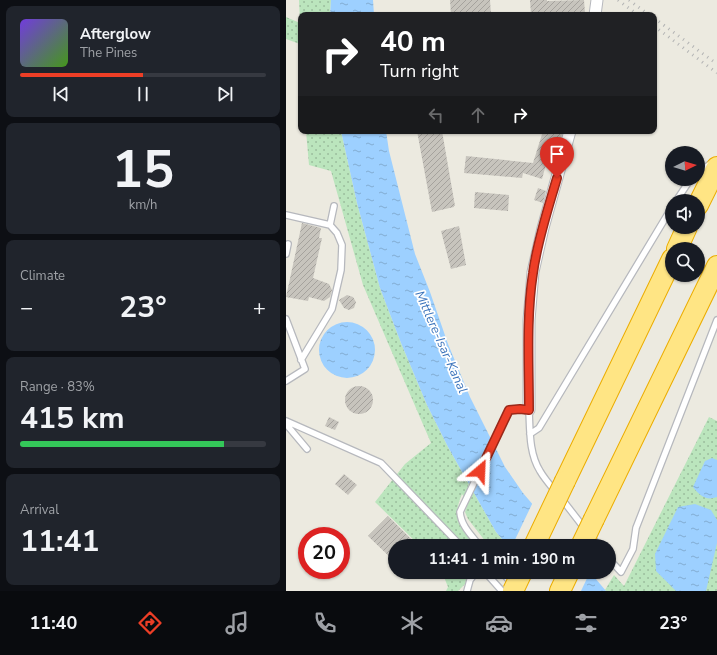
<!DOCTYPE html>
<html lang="en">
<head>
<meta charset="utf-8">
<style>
  :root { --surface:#171b24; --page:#20242c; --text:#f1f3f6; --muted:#9ea1a6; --line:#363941; --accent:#ed3e26 }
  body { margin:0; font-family:"Nunito Sans",sans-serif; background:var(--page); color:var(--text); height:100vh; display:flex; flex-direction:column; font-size:15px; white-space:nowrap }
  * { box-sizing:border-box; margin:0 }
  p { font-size:13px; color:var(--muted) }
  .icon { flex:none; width:22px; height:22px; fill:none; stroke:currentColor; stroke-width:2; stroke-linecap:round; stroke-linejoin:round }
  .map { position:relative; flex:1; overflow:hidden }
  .details { display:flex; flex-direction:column; gap:6px; padding:6px; background:#0d0f14; width:286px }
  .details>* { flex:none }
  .hud { position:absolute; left:12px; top:12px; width:359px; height:122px; border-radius:8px; box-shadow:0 1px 3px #0004; background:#202124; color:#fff; overflow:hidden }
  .needle { width:26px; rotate:85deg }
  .tools { position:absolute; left:379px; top:146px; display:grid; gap:8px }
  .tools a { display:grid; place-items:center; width:40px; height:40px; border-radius:50%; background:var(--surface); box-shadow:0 1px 3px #0004; font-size:20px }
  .speed { position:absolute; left:12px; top:527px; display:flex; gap:8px; font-size:20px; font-weight:700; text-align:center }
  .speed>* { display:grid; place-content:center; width:52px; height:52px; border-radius:50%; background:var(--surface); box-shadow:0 1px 3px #0004; line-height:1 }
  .speed .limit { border:6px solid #d22; background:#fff; color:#111 }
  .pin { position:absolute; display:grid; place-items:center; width:34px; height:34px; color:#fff; margin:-41px -17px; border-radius:50% 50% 50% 0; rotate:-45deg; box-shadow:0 0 4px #0007 }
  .pin .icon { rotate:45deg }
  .me { position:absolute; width:44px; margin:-22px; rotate:26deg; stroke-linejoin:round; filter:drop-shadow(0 0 3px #0008) }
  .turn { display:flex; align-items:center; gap:14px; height:84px; padding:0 16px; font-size:18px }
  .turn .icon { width:52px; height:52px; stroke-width:2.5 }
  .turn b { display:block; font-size:28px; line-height:34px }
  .lanes { display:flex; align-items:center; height:38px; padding:0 16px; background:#0003; justify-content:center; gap:20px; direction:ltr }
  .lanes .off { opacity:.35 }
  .big { font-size:30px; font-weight:700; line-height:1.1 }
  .details .tile { flex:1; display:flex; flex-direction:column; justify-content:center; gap:6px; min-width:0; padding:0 14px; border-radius:8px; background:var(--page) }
  .details .dial { align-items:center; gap:0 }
  .dial b { font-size:52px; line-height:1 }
  .song { display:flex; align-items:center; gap:12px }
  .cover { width:48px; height:48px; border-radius:6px; background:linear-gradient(135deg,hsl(260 70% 55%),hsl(100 70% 35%)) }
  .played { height:4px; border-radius:2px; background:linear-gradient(90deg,var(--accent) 50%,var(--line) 50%) }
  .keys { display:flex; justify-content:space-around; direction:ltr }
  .heat { display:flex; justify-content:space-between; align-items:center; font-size:22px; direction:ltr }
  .charge { height:6px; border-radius:3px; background:linear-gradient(90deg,#34c759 83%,var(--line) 0) }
  .trip { position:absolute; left:102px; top:539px; width:228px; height:40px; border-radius:20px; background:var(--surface); box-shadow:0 1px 3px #0004; font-weight:700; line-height:40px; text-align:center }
  .menu { display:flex; height:64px; justify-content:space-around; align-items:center; background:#090b0e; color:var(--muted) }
  .menu .icon { width:28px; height:28px }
  .menu .current { color:var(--accent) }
  .menu b { font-size:18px; color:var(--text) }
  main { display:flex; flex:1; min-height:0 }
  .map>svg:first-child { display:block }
  .grass { fill:url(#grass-dots) }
  .water { fill:url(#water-ripples) }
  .pier { fill:#eceae0 }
  .building { fill:url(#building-hatch) }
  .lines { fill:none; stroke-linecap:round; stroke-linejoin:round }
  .lane-casing { stroke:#b6b8bd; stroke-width:8 }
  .street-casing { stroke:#b6b8bd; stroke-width:13 }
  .highway-casing { stroke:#ecad00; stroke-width:22 }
  .lane { stroke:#fff; stroke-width:5.5 }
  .street { stroke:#fff; stroke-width:11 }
  .highway { stroke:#ffe584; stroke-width:20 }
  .rail { stroke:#b2b3b3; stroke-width:3; stroke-dasharray:1 5; stroke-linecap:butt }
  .highway-bridge-casing { stroke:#ecad00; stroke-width:22; stroke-linecap:butt }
  .highway-bridge { stroke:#ffe584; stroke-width:20 }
  .route-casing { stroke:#9a2819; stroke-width:10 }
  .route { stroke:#ed3e26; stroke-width:7 }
  .labels { text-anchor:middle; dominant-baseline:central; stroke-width:3.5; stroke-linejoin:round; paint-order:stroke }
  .water-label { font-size:13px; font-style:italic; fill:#3c74bb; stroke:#fff }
</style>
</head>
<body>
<main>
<section class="details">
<div class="tile">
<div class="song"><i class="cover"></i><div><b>Afterglow</b><p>The Pines</p></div></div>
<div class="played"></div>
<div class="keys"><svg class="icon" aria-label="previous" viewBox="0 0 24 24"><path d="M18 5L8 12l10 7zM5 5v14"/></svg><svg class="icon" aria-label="pause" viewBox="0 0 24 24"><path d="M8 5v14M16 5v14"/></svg><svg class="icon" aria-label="next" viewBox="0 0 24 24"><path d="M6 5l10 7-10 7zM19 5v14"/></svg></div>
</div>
<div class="tile dial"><b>15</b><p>km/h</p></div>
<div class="tile"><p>Climate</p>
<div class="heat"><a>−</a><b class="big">23°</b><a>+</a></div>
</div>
<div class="tile"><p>Range · 83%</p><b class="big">415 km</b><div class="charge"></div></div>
<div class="tile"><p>Arrival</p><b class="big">11:41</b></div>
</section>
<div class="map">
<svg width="431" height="591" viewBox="0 0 431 591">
  <defs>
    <pattern id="grass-dots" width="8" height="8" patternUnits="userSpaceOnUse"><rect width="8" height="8" fill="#bbe5bd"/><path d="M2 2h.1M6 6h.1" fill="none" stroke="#9bbd9d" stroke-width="1.8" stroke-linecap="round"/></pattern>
    <pattern id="water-ripples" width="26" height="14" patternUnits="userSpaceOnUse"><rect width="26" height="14" fill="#9dd0ff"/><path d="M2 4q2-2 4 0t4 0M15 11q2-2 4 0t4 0" fill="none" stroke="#83acd2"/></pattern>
    <pattern id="building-hatch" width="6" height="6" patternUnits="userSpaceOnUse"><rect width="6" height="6" fill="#c7c4bd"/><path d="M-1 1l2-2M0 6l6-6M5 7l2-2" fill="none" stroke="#a5a29d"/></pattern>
  </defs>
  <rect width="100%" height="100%" fill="#eceae0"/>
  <path class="grass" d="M13,0H45L44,15H15V61L14,44L0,39V17L14,23Z
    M20,131H55L71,203L94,288L115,343L141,405L162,447L210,532L221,545V546H203L182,519L179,512L182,503L176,494C165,521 174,526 190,546H134L89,502L119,464L145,443L77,285L45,171L23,165Z
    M423,417L431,421V591H320L319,590L328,575L338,586Z
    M156,572H182L179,584L172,591H160L162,587Z"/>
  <path class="water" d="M45,0H87L88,15H44Z
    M55,131H100L103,151L129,254L144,292L162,344L184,397L219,467L237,493L282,546H222L210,532L162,447L141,405L115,343L94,288L71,203Z
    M33 350a28 28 0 1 1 56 0a28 28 0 1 1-56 0Z
    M426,458L431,460V497C420,501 414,496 407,487L419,461Z
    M409,504L425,510L431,520V543L420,591H390L370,571L369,554L392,507Z
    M244,572H304L320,591H260Z"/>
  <path class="pier" d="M206,437L210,445L186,494L182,486Z
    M247,502L283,545L284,546H226Z
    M242,572H304L295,591H258Z"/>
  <path class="building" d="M164,0H204L205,15H165Z
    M244,0H261V1L298,0L299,13L245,15Z
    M131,131H156L169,206H168V207L146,212Z
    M257,131H277L268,163L261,161L256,179L237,173L236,178L178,173L180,156L247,163Z
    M252,188L260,191L257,203L248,200Z
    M189,192L223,195L222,211L188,208Z
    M16,223L35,228L33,238H36L27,278L43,284L46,290L44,297L38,301L23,297L22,301L0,297Z
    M173,226L180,265L165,269L155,231Z
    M61,295L67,297L70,302L68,308L63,310L58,308L53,300Z
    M59 400a14 14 0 1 1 28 0a14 14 0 1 1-28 0Z
    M43,417L53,422L49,430L39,426Z
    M58,474L71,485L62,495L49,484Z
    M102,516L132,546H109V562L82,536Z"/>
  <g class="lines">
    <defs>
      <path id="lane" d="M412,174L425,163
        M390,201L402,183L407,179
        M0,215L44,225L51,233L56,245L55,270L46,309L15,360
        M44,225L48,206
        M0,254L2,244
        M0,319L19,369L0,381
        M0,421L95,463L175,546
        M0,424L21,449
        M244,434L253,428L386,207
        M275,498L299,529
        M304,535L313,546
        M194,546C186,536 175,526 174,512L223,410L233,409L243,410C244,431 243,453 254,471C258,478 264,485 269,491
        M323,559L335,572L347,549L350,528L431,320
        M199,572L216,591
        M216,572L226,584
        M181,591L184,580L190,572"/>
      <path id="street" d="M309,15L311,0
        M243,410V320L247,272L257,228L284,131"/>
      <path id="highway" d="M412,205L431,167
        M391,249L401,227
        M279,481L386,259
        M308,519L431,266
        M274,591L283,572"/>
    </defs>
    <use href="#lane" class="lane-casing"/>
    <use href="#street" class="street-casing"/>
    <use href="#highway" class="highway-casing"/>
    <use href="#lane" class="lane"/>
    <use href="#street" class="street"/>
    <use href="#highway" class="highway"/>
    <path class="rail" d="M332,0L352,15
      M343,0L363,15
      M368,18L431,64
      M368,26L431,73"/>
    <defs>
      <path id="highway-bridge" d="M248,546L279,481
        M295,546L308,519
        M227,591L236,572"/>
    </defs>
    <use href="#highway-bridge" class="highway-bridge-casing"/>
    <use href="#highway-bridge" class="highway-bridge"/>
  </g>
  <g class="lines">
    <defs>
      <path id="route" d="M194,471L223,410L234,409L243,410C243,365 240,318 247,273C251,242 262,209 271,178"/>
    </defs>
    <use href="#route" class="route-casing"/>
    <use href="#route" class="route"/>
  </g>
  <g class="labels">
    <g class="water-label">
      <text transform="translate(155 342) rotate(66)">Mittlere-Isar-Kanal</text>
    </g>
  </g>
</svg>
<div class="tools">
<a><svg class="needle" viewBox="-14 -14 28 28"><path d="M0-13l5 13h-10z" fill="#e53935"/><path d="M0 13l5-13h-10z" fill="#9ea1a6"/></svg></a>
<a><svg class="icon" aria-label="sound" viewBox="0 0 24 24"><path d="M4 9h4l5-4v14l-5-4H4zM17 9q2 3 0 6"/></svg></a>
<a><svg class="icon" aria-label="search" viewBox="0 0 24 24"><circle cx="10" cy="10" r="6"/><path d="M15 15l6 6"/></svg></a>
</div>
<div class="speed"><div class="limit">20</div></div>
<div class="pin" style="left:271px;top:178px;background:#d93025"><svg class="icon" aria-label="arrive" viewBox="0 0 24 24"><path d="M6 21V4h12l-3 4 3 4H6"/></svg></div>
<svg class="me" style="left:194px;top:471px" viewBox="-20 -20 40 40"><path d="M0-17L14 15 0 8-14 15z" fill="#ed3e26" stroke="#fff" stroke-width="4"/></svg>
<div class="trip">11:41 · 1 min · 190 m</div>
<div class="hud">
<div class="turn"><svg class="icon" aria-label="right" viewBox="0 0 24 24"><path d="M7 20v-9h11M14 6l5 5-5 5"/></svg><div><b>40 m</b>Turn right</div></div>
<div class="lanes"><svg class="icon off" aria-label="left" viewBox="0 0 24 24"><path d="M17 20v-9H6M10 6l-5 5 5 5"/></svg><svg class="icon off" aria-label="ahead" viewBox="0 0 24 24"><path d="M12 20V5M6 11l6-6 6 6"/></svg><svg class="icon" aria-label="right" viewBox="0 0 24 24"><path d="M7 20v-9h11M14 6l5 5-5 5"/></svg></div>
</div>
</div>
</main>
<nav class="menu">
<b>11:40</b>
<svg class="icon current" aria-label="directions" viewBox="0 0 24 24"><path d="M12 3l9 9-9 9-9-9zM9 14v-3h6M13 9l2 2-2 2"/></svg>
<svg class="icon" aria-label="music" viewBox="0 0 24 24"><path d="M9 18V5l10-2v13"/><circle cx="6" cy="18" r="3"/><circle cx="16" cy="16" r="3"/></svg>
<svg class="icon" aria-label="phone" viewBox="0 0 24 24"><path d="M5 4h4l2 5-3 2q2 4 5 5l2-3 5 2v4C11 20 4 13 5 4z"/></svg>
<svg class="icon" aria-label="climate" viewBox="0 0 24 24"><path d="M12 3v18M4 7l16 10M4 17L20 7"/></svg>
<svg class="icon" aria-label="car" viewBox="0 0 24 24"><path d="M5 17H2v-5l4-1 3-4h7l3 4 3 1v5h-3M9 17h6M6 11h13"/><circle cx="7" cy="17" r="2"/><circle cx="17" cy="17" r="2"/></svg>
<svg class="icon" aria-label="filters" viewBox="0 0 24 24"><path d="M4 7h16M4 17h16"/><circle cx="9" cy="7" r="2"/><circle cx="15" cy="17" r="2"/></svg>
<b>23°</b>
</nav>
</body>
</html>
